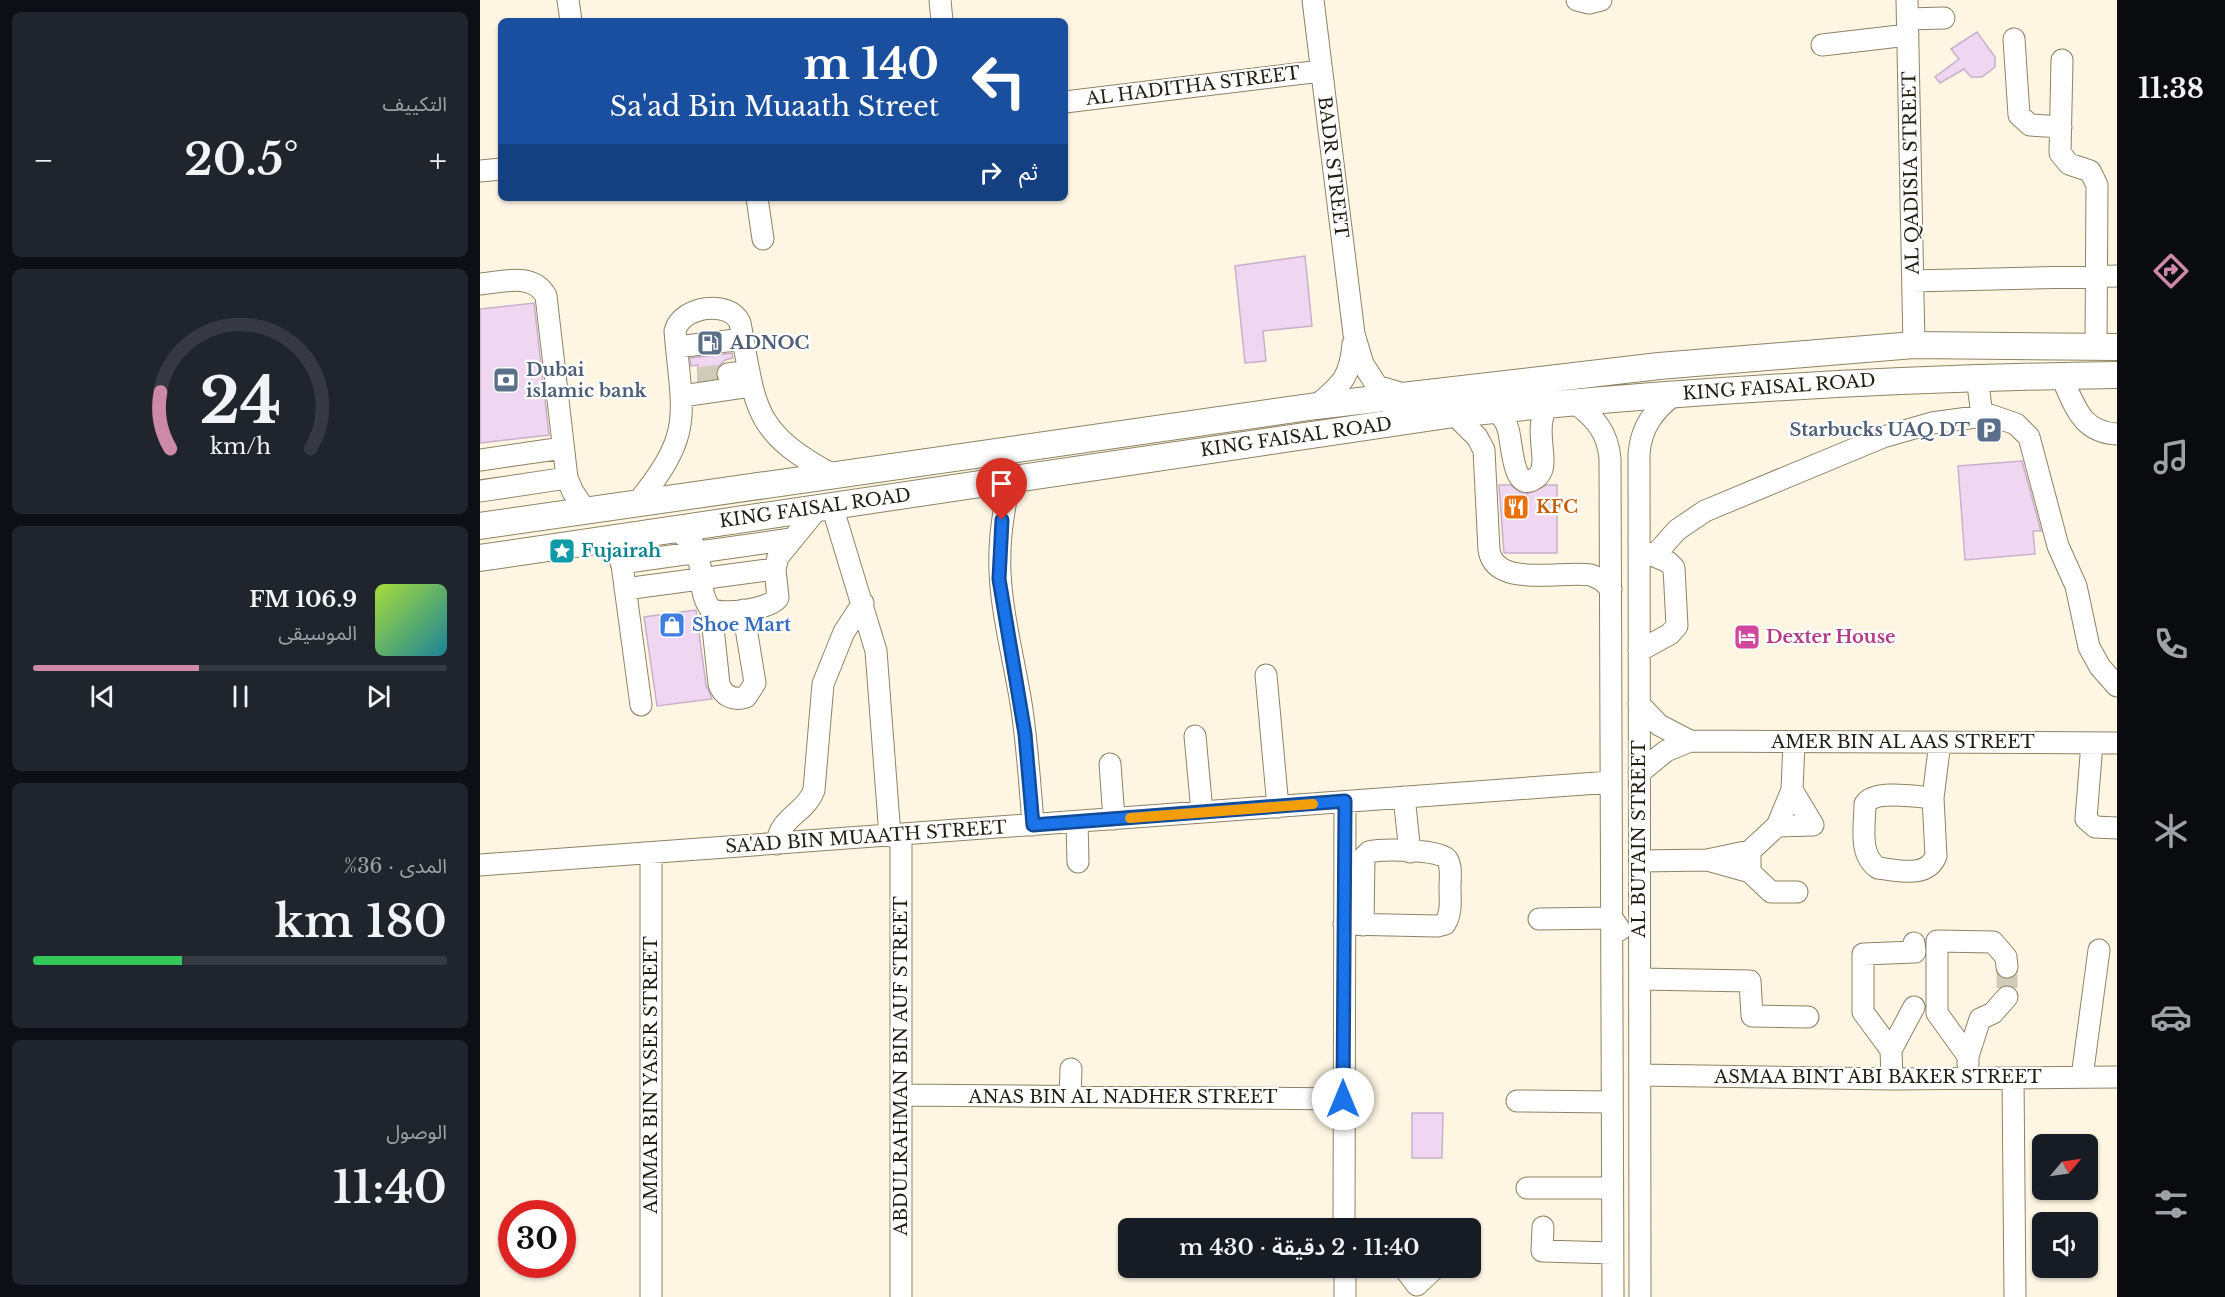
<!DOCTYPE html>
<html lang="ar">
<head>
<meta charset="utf-8">
<style>
  :root { --surface:#171b24; --page:#20242c; --text:#f1f3f6; --muted:#9ea1a6; --line:#363941; --accent:#cd8aa8 }
  body { margin:0; font-family:"Libre Baskerville","Noto Sans Arabic",serif; background:var(--page); color:var(--text); direction:rtl; height:100vh; display:flex; flex-direction:column; font-size:22px; white-space:nowrap }
  * { box-sizing:border-box; margin:0 }
  p { font-size:20px; color:var(--muted) }
  .icon { flex:none; width:33px; height:33px; fill:none; stroke:currentColor; stroke-width:2; stroke-linecap:round; stroke-linejoin:round }
  .map { position:relative; flex:1; overflow:hidden; direction:ltr }
  .details { display:flex; flex-direction:column; gap:12px; padding:12px; background:#0d0f14; width:480px }
  .details>* { flex:none }
  .banner { position:absolute; left:18px; top:18px; width:570px; height:183px; border-radius:9px; box-shadow:0 2px 4px #0004; direction:rtl; background:#1a4fa0; color:#fff; overflow:hidden }
  .needle { width:39px; rotate:61deg }
  .tools { position:absolute; left:1552px; top:1134px; display:grid; gap:12px }
  .tools a { display:grid; place-items:center; width:66px; height:66px; border-radius:9px; background:var(--surface); box-shadow:0 2px 4px #0004; font-size:30px }
  .speed { position:absolute; left:18px; top:1200px; display:flex; gap:12px; font-size:30px; font-weight:700; text-align:center }
  .speed>* { display:grid; place-content:center; width:78px; height:78px; border-radius:50%; background:var(--surface); box-shadow:0 2px 4px #0004; line-height:1 }
  .speed .limit { border:9px solid #d22; background:#fff; color:#111 }
  .pin { position:absolute; display:grid; place-items:center; width:51px; height:51px; color:#fff; margin:-62px -26px; border-radius:50% 50% 50% 0; rotate:-45deg; box-shadow:0 0 6px #0007 }
  .pin .icon { rotate:45deg }
  .me { position:absolute; width:66px; margin:-33px; rotate:0deg; stroke-linejoin:round; filter:drop-shadow(0 0 4px #0008) }
  .turn { display:flex; align-items:center; gap:21px; height:126px; padding:0 30px; font-size:27px }
  .turn .icon { width:78px; height:78px; stroke-width:2.5 }
  .turn b { display:block; font-size:42px; line-height:51px }
  .then { display:flex; align-items:center; height:57px; padding:0 30px; background:#0003; gap:12px; font-size:22px }
  .big { font-size:45px; font-weight:600; line-height:1.1 }
  .details .widget { flex:1; display:flex; flex-direction:column; justify-content:center; gap:9px; min-width:0; padding:0 21px; border-radius:9px; background:var(--page) }
  .details .dial { align-items:center; gap:0 }
  .dial svg { height:156px; overflow:visible; fill:none; stroke:var(--line); stroke-width:7; stroke-linecap:round; text-anchor:middle }
  .dial text { fill:var(--text); stroke:none }
  .song { display:flex; align-items:center; gap:18px }
  .cover { width:72px; height:72px; border-radius:9px; background:linear-gradient(135deg,hsl(80 70% 55%),hsl(190 70% 35%)) }
  .played { height:6px; border-radius:3px; background:linear-gradient(90deg,var(--accent) 40%,var(--line) 40%) }
  .keys { display:flex; justify-content:space-around; direction:ltr }
  .heat { display:flex; justify-content:space-between; align-items:center; font-size:33px; direction:ltr }
  .charge { height:9px; border-radius:4px; background:linear-gradient(90deg,#34c759 36%,var(--line) 0) }
  .trip { position:absolute; left:638px; top:1218px; width:363px; height:60px; border-radius:9px; background:var(--surface); box-shadow:0 2px 4px #0004; font-weight:600; line-height:60px; text-align:center; direction:rtl }
  main { display:flex; flex:1; min-height:0 }
  .dock { display:flex; flex-direction:column; width:108px; justify-content:space-around; align-items:center; background:#090b0e; color:var(--muted) }
  .dock .icon { width:42px; height:42px }
  .dock .current { color:var(--accent) }
  .dock b { font-size:27px; color:var(--text) }
  .map>svg:first-child { display:block }
  .building { fill:#f0d7f1; stroke:#c8b0ca; stroke-width:1.5 }
  .lines { fill:none; stroke-linecap:round; stroke-linejoin:round }
  .minor-tunnel { stroke:#d2cbb9; stroke-width:21; stroke-dasharray:21 10; stroke-linecap:butt }
  .minor-casing { stroke:#8f8365; stroke-width:23 }
  .major-casing { stroke:#8f8365; stroke-width:28 }
  .minor { stroke:#fff; stroke-width:21 }
  .major { stroke:#fff; stroke-width:26 }
  .route-casing { stroke:#114b97; stroke-width:15 }
  .route { stroke:#1a73e8; stroke-width:10 }
  .slow { stroke:#f59e0b; stroke-width:10 }
  .labels { text-anchor:middle; dominant-baseline:central; stroke-width:4.5; stroke-linejoin:round; paint-order:stroke }
  .street-label { font-size:18px; fill:#241f13; stroke:#fff }
  .service-label { font-size:18px; font-weight:bold; fill:#4e5e75; stroke:#fff; text-anchor:start }
  .food-label { font-size:18px; font-weight:bold; fill:#c56008; stroke:#fff; text-anchor:start }
  .culture-label { font-size:18px; font-weight:bold; fill:#0d838f; stroke:#fff; text-anchor:start }
  .shop-label { font-size:18px; font-weight:bold; fill:#366cbe; stroke:#fff; text-anchor:start }
  .hotel-label { font-size:18px; font-weight:bold; fill:#b23c85; stroke:#fff; text-anchor:start }
</style>
</head>
<body>
<main>
<nav class="dock">
<b>11:38</b>
<svg class="icon current" aria-label="directions" viewBox="0 0 24 24"><path d="M12 3l9 9-9 9-9-9zM9 14v-3h6M13 9l2 2-2 2"/></svg>
<svg class="icon" aria-label="music" viewBox="0 0 24 24"><path d="M9 18V5l10-2v13"/><circle cx="6" cy="18" r="3"/><circle cx="16" cy="16" r="3"/></svg>
<svg class="icon" aria-label="phone" viewBox="0 0 24 24"><path d="M5 4h4l2 5-3 2q2 4 5 5l2-3 5 2v4C11 20 4 13 5 4z"/></svg>
<svg class="icon" aria-label="climate" viewBox="0 0 24 24"><path d="M12 3v18M4 7l16 10M4 17L20 7"/></svg>
<svg class="icon" aria-label="car" viewBox="0 0 24 24"><path d="M5 17H2v-5l4-1 3-4h7l3 4 3 1v5h-3M9 17h6M6 11h13"/><circle cx="7" cy="17" r="2"/><circle cx="17" cy="17" r="2"/></svg>
<svg class="icon" aria-label="filters" viewBox="0 0 24 24"><path d="M4 7h16M4 17h16"/><circle cx="9" cy="7" r="2"/><circle cx="15" cy="17" r="2"/></svg>
</nav>
<div class="map">
<svg width="1637" height="1297" viewBox="0 0 1637 1297">
  <rect width="100%" height="100%" fill="#fef6e3"/>
  <path class="building" d="M1497,32L1515,57V67L1502,77H1491L1484,69L1460,83L1455,77L1479,59L1471,49Z
    M825,256L832,326L783,331L786,361L765,363L755,266Z
    M54,303L69,435L0,443V309Z
    M252,353L253,358L245,360L236,369V378L218,381V365L211,366L210,358Z
    M1542,461L1561,531H1553L1555,554L1485,560L1478,466Z
    M1019,485H1030L1040,492L1047,494L1067,485H1077V553H1024Z
    M216,610L226,685L232,699L177,706L164,617Z
    M932,1113H963L962,1158H932Z"/>
  <g class="lines">
    <path class="minor-tunnel" d="M218,378L248,374
      M1527,967V997"/>
    <defs>
      <path id="minor" d="M88,0L91,21
        M460,0L462,21
        M833,0L874,334L883,364L897,386L923,394
        M1097,0L1109,3L1121,0
        M1427,0L1434,345
        M1428,19L1464,18
        M1534,39L1539,115L1550,125L1581,127
        M1342,45L1428,35
        M1582,60L1580,153L1589,164L1610,171L1617,185L1616,347
        M585,102L841,71
        M0,171L21,169
        M277,198L283,239
        M1433,281L1637,276
        M0,284C23,282 53,272 66,296L87,478L93,492L106,511
        M197,347L263,339
        M248,374L269,371
        M1581,376C1595,405 1600,432 1637,434
        M1497,377L1502,415
        M202,396L271,386
        M1092,401C1114,416 1128,432 1130,459L1133,1297
        M836,406C862,384 870,378 873,344
        M1015,410C1021,415 1026,421 1028,429C1032,439 1032,500 1058,476C1063,471 1063,465 1063,458C1062,440 1057,419 1069,404
        M974,414L997,437L1004,450L1009,550C1015,589 1082,570 1111,575L1122,580L1131,589
        M0,460L83,448
        M531,479C508,566 525,613 540,697C547,739 550,782 553,825
        M0,491L87,478
        M157,503C215,432 202,416 195,331C201,306 250,299 260,323C276,407 271,431 353,475
        M352,506L396,651L410,836
        M194,529C201,534 209,538 213,544C226,563 216,593 231,609C243,616 290,609 298,598L295,569L298,557L338,508
        M140,550L161,705
        M1174,556L1197,530L1225,511L1403,437L1452,423L1510,415L1536,424L1549,437L1578,546L1596,586L1609,647L1620,667L1637,686
        M141,563L311,539
        M145,589L295,569
        M231,609L239,684C243,696 253,701 266,697L275,683L263,610
        M1159,651L1190,634L1197,626L1194,568L1188,562L1163,551
        M786,675L798,807
        M1159,704L1179,725L1210,741
        M715,736L722,812
        M1612,743L1606,819L1615,827L1637,828
        M630,764L634,819
        M1159,773L1186,751L1210,741L1637,743
        M1312,790L1314,742
        M924,797L930,852
        M1453,798C1436,797 1395,789 1385,804C1385,825 1378,855 1398,868C1417,870 1447,879 1456,856L1453,798L1460,742
        M597,822L598,862
        M421,835V1297
        M297,844C299,817 326,813 334,790L343,684L364,632L383,603
        M1270,851L1227,860L1270,872L1291,892H1317
        M171,853V1297
        M1160,861L1227,860
        M0,865L1131,782
        M1270,872V851L1297,826L1312,790L1333,825L1297,826
        M1059,919L1132,918L1140,930
        M864,924L957,926L965,924C972,912 970,901 970,887C970,879 972,866 967,859C961,849 901,849 889,852L884,857L883,925
        M1160,979L1270,981L1272,1016L1328,1017
        M1411,1050L1434,1007
        M1488,1056L1457,1013V941L1513,942L1526,957L1527,967
        M1488,1064V1056L1500,1019L1513,1013L1527,997
        M1160,1075L1412,1079L1637,1077
        M1602,1077L1619,950
        M1533,1078L1535,1297
        M1412,1079L1411,1050L1383,1012V954L1435,952L1434,943
        M422,1095L863,1099
        M590,1096L591,1069
        M1037,1101L1132,1102
        M1047,1188H1132
        M1063,1227L1062,1251L1133,1253
        M864,1228L865,802
        M865,1268V1297
        M924,1268L937,1285L955,1268
        M1160,1297L1159,454C1161,427 1174,410 1195,394"/>
      <path id="major" d="M0,526L836,406L1179,366L1434,345L1637,347
        M0,558L974,414C1195,391 1415,378 1637,375"/>
    </defs>
    <use href="#minor" class="minor-casing"/>
    <use href="#major" class="major-casing"/>
    <use href="#minor" class="minor"/>
    <use href="#major" class="major"/>
  </g>
  <g class="lines">
    <defs>
      <path id="route" d="M522,520L519,579L545,734L553,825L865,801L863,1099"/>
    </defs>
    <use href="#route" class="route-casing"/>
    <use href="#route" class="route"/>
    <path class="slow" d="M650,818L833,804"/>
  </g>
  <defs>
    <symbol id="fuel-square" viewBox="-11 -11 22 22"><rect x="-9" y="-9" width="18" height="18" rx="4" fill="#5c6f8a" stroke="#fff"/><path d="M-5.5-6h7V0h2V4h1.3V-2.5L3-4.5l.8-.8L6-3V5H2.5V1h-1V6h-7ZM-4.2-4.7v3.2H.2V-4.7Z" fill="#fff"/></symbol>
    <symbol id="bank-square" viewBox="-11 -11 22 22"><rect x="-9" y="-9" width="18" height="18" rx="4" fill="#5c6f8a" stroke="#fff"/><path d="M-6-4H6V4H-6ZM0-2.3a2.3 2.3 0 1 0 0 4.6a2.3 2.3 0 1 0 0-4.6Z" fill="#fff"/></symbol>
    <symbol id="parking-square" viewBox="-11 -11 22 22"><rect x="-9" y="-9" width="18" height="18" rx="4" fill="#5c6f8a" stroke="#fff"/><path d="M-3.5-5.5H1a3.5 3.5 0 0 1 0 7H-1V5.5H-3.5ZM-1-3.4V-.6H.8a1.4 1.4 0 0 0 0-2.8Z" fill="#fff"/></symbol>
    <symbol id="restaurant-square" viewBox="-11 -11 22 22"><rect x="-9" y="-9" width="18" height="18" rx="4" fill="#e8710a" stroke="#fff"/><path d="M-5-6h1v4h1v-4h1v4h1v-4h1v5L-1.5 .5V6h-2V.5L-5-1ZM5-6V6H3V1.5H1.5Q1.5-4 5-6Z" fill="#fff"/></symbol>
    <symbol id="sight-square" viewBox="-11 -11 22 22"><rect x="-9" y="-9" width="18" height="18" rx="4" fill="#0f9aa8" stroke="#fff"/><path d="M0-6L1.8-2.2L6-1.7L2.9 1.2L3.7 5.4L0 3.3L-3.7 5.4L-2.9 1.2L-6-1.7L-1.8-2.2Z" fill="#fff"/></symbol>
    <symbol id="shop-square" viewBox="-11 -11 22 22"><rect x="-9" y="-9" width="18" height="18" rx="4" fill="#3f7fe0" stroke="#fff"/><path d="M-5-2.5h2.3a2.7 3.5 0 0 1 5.4 0H5L5.5 6h-11ZM-1.5-2.5h3a1.5 2.3 0 0 0-3 0Z" fill="#fff"/></symbol>
    <symbol id="hotel-square" viewBox="-11 -11 22 22"><rect x="-9" y="-9" width="18" height="18" rx="4" fill="#d1479c" stroke="#fff"/><path d="M-6-4.5h1.5V1H6V5H4.5V3h-9V5H-6ZM-4 0a1.8 1.8 0 1 1 3.6 0ZM.5 0V-2.5h3Q6-2.5 6 0Z" fill="#fff"/></symbol>
  </defs>
  <g fill-rule="evenodd">
    <use href="#fuel-square" x="215" y="328" width="30" height="30"/>
    <use href="#bank-square" x="11" y="365" width="30" height="30"/>
    <use href="#parking-square" x="1494" y="415" width="30" height="30"/>
    <use href="#restaurant-square" x="1021" y="492" width="30" height="30"/>
    <use href="#sight-square" x="67" y="536" width="30" height="30"/>
    <use href="#shop-square" x="177" y="610" width="30" height="30"/>
    <use href="#hotel-square" x="1252" y="622" width="30" height="30"/>
  </g>
  <g class="labels">
    <g class="street-label">
      <text transform="translate(713 86) rotate(-7)">AL HADITHA STREET</text>
      <text transform="translate(853 167) rotate(83)">BADR STREET</text>
      <text transform="translate(1431 173) rotate(-91)">AL QADISIA STREET</text>
      <text transform="translate(1299 387) rotate(-4)">KING FAISAL ROAD</text>
      <text transform="translate(816 437) rotate(-8)">KING FAISAL ROAD</text>
      <text transform="translate(335 508) rotate(-8)">KING FAISAL ROAD</text>
      <text x="1423" y="742">AMER BIN AL AAS STREET</text>
      <text transform="translate(386 837) rotate(-4)">SA'AD BIN MUAATH STREET</text>
      <text transform="translate(1159 839) rotate(-90)">AL BUTAIN STREET</text>
      <text transform="translate(421 1066) rotate(-90)">ABDULRAHMAN BIN AUF STREET</text>
      <text transform="translate(171 1075) rotate(-90)">AMMAR BIN YASER STREET</text>
      <text x="1398" y="1077">ASMAA BINT ABI BAKER STREET</text>
      <text x="643" y="1097">ANAS BIN AL NADHER STREET</text>
    </g>
    <g class="service-label">
      <text x="250" y="343">ADNOC</text>
      <text x="46" y="370">Dubai<tspan x="46" dy="21">islamic bank</tspan></text>
      <text x="1490" y="430" text-anchor="end">Starbucks UAQ DT</text>
    </g>
    <g class="food-label">
      <text x="1056" y="507">KFC</text>
    </g>
    <g class="culture-label">
      <text x="101" y="551">Fujairah</text>
    </g>
    <g class="shop-label">
      <text x="212" y="625">Shoe Mart</text>
    </g>
    <g class="hotel-label">
      <text x="1286" y="637">Dexter House</text>
    </g>
  </g>
</svg>
<div class="tools">
<a><svg class="needle" viewBox="-14 -14 28 28"><path d="M0-13l5 13h-10z" fill="#e53935"/><path d="M0 13l5-13h-10z" fill="#9ea1a6"/></svg></a>
<a><svg class="icon" aria-label="sound" viewBox="0 0 24 24"><path d="M4 9h4l5-4v14l-5-4H4zM17 9q2 3 0 6"/></svg></a>
</div>
<div class="speed"><div class="limit">30</div></div>
<div class="pin" style="left:522px;top:520px;background:#d93025"><svg class="icon" aria-label="arrive" viewBox="0 0 24 24"><path d="M6 21V4h12l-3 4 3 4H6"/></svg></div>
<svg class="me" style="left:863px;top:1099px" viewBox="-20 -20 40 40"><circle r="19" fill="#fff"/><path d="M0-13L10 11 0 6-10 11z" fill="#1a73e8"/></svg>
<div class="trip">11:40 · 2 دقيقة · 430 m</div>
<div class="banner">
<div class="turn"><svg class="icon" aria-label="left" viewBox="0 0 24 24"><path d="M17 20v-9H6M10 6l-5 5 5 5"/></svg><div><b>140 m</b>Sa'ad Bin Muaath Street</div></div>
<div class="then">ثم<svg class="icon" aria-label="right" viewBox="0 0 24 24"><path d="M7 20v-9h11M14 6l5 5-5 5"/></svg></div>
</div>
</div>
<section class="details">
<div class="widget"><p>التكييف</p>
<div class="heat"><a>−</a><b class="big">20.5°</b><a>+</a></div>
</div>
<div class="widget dial"><svg viewBox="0 0 100 80">
<path d="M14 69A42 42 0 1 1 86 69"/>
<path d="M14 69A42 42 0 0 1 9 40" stroke="#cd8aa8"/>
<text x="50" y="56" font-size="32" font-weight="700">24</text>
<text x="50" y="72" font-size="11">km/h</text>
</svg></div>
<div class="widget">
<div class="song"><i class="cover"></i><div><b>106.9 FM</b><p>الموسيقى</p></div></div>
<div class="played"></div>
<div class="keys"><svg class="icon" aria-label="previous" viewBox="0 0 24 24"><path d="M18 5L8 12l10 7zM5 5v14"/></svg><svg class="icon" aria-label="pause" viewBox="0 0 24 24"><path d="M8 5v14M16 5v14"/></svg><svg class="icon" aria-label="next" viewBox="0 0 24 24"><path d="M6 5l10 7-10 7zM19 5v14"/></svg></div>
</div>
<div class="widget"><p>المدى · 36%</p><b class="big">180 km</b><div class="charge"></div></div>
<div class="widget"><p>الوصول</p><b class="big">11:40</b></div>
</section>
</main>
</body>
</html>
